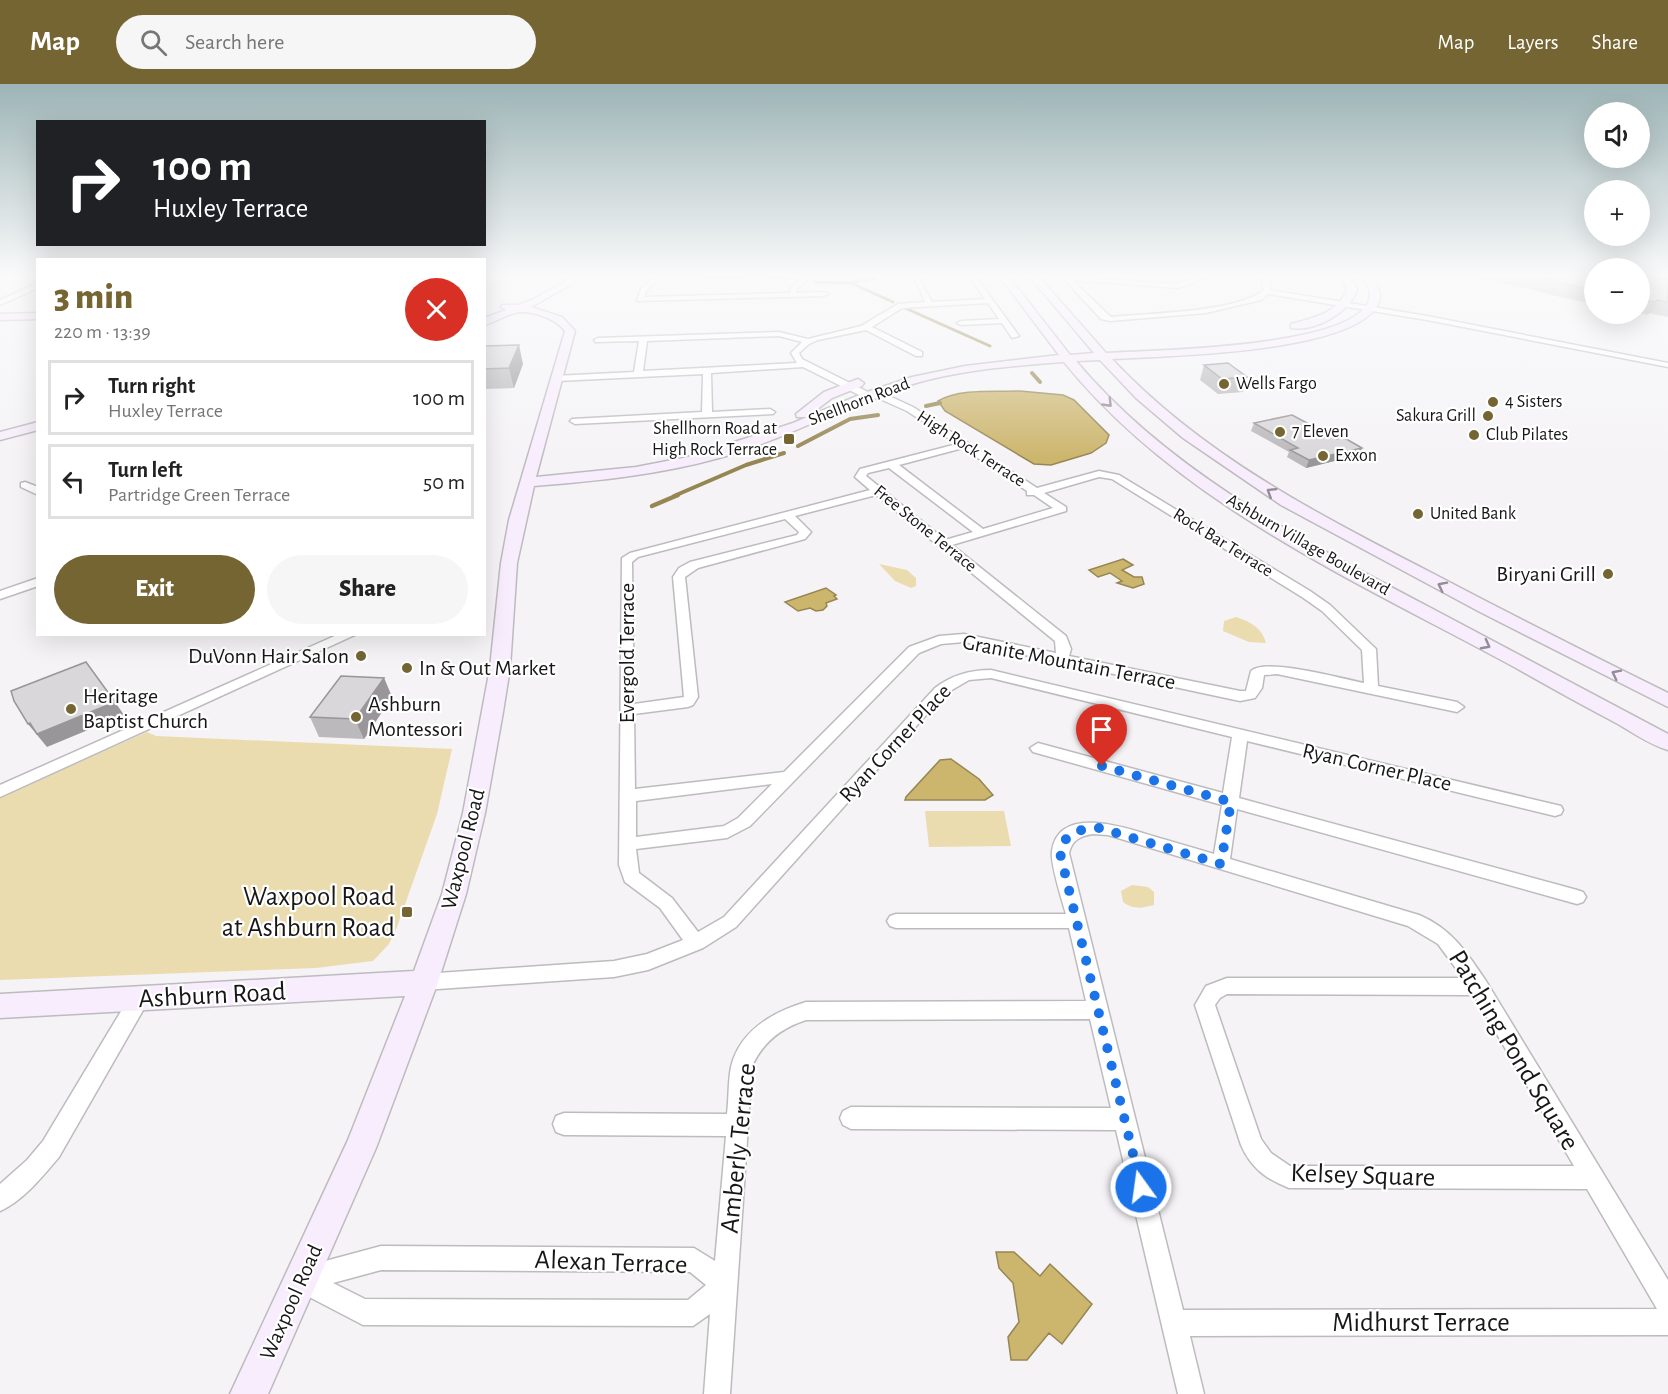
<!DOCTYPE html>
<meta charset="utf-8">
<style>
body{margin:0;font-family:"Alegreya Sans",sans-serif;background:#f6f6f6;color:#222;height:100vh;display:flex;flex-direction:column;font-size:22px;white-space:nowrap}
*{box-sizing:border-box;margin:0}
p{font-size:20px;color:#767676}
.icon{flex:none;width:33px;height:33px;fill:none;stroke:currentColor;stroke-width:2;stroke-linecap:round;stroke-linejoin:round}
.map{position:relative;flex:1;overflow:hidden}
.details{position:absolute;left:36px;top:174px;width:450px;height:378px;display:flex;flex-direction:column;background:#fff;border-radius:0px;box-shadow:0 6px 24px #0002}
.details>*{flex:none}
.top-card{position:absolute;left:36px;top:36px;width:450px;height:126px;border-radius:0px;box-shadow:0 6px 24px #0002;background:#202124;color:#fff;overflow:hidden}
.buttons{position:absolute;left:1584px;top:18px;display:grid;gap:12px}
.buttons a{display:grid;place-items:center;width:66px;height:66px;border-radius:50%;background:#fff;box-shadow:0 6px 24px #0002;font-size:30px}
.pin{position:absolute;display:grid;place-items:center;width:51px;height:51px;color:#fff;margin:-62px -26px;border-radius:50% 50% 50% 0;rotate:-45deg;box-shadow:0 0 6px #0007}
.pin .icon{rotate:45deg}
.me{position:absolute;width:66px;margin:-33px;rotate:346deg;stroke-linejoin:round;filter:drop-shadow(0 0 4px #0008)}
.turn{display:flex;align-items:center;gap:21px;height:126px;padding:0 18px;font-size:27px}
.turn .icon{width:78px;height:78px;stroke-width:2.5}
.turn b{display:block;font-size:42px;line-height:51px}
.round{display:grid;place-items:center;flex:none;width:63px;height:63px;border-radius:32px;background:#f6f6f6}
.overview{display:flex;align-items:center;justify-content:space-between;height:102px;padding:0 18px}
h1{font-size:36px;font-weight:800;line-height:45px;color:#756533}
.action{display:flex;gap:12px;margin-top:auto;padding:12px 18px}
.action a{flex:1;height:69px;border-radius:36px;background:#756533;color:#fff;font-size:24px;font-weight:800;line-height:69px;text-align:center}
.action a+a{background:#f6f6f6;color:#222}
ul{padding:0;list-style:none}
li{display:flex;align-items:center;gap:18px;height:75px;margin:0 12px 9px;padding:0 6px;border:3px solid #e0e0e0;border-radius:0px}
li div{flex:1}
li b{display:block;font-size:22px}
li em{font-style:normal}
header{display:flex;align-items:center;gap:36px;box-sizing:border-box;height:84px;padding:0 30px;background:#756533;color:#fff}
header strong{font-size:28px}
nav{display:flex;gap:33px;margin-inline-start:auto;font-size:21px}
.search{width:420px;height:54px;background:#f6f6f6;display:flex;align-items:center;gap:15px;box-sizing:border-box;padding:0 21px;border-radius:33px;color:#767676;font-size:22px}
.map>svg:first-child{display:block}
.green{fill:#ebdcaf}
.water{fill:#ccb56c;stroke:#968653;stroke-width:1.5}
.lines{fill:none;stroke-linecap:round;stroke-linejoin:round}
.stream-far2{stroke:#968653;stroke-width:3}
.stream-far1{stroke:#968653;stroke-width:4}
.stream{stroke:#968653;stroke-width:4.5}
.street-casing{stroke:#bdbbbe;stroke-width:3}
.secondary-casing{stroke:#bdbbbe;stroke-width:3}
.street{fill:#fff;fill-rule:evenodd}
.secondary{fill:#f8edfd;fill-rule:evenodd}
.wall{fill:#bbb9bb}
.shaded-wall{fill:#989699}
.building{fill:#d9d7da;stroke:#989699;stroke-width:1.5}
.oneway{stroke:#938d96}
.route{stroke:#1a73e8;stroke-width:10;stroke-dasharray:0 18}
.poi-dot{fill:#756533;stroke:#fff;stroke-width:2}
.labels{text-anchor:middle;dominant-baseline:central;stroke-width:4.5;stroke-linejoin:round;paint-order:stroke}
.far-poi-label{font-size:18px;fill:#181718;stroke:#fff;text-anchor:start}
.far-street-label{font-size:18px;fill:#181718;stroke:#fff}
.poi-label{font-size:22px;fill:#181718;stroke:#fff;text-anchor:start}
.street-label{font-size:22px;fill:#181718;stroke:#fff}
.near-poi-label{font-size:27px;fill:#181718;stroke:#fff;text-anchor:end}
.near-street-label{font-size:27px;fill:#181718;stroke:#fff}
</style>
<header>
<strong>Map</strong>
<div class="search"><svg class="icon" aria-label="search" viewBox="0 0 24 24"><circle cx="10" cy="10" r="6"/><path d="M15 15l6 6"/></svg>Search here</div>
<nav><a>Map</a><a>Layers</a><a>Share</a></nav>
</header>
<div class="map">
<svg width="1668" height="1310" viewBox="0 0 1668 1310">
<rect width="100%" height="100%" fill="#f5f3f6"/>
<path class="green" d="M 879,480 L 907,486 L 916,494 L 916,502 L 911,504 L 895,497 Z
M 1236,533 C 1251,538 1262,544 1266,559 L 1249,558 L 1223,547 L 1224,537 Z
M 147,648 L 156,652 L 452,665 L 437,730 L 397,843 L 389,860 L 373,877 L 316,884 L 0,896 L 0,713 Z
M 925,727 L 1004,727 L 1011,762 L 929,763 Z
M 1132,801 L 1148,803 L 1154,808 L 1154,821 C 1142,824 1134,826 1123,818 L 1121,807 Z"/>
<path class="water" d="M 1020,307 L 1063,311 L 1074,316 L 1109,351 L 1106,359 L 1091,369 L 1051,381 L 1034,380 L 945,327 L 938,317 C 960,304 995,308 1020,307 Z
M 1123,475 L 1133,481 L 1122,486 L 1134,493 L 1142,493 L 1144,500 L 1133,504 L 1117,499 L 1122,497 L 1110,489 L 1098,493 L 1089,486 Z
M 826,504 L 836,511 L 834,512 L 837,515 L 826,519 L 827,522 L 823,526 L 816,527 L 810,524 L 798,527 L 785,518 Z
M 951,675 L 979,695 L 993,711 L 985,716 L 905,716 L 906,713 L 940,676 Z
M 996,1168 L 1014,1168 L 1040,1192 L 1050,1180 L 1092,1220 L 1062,1260 L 1049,1249 L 1027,1276 L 1011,1276 L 1008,1253 L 1019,1238 L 1013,1199 L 999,1184 Z"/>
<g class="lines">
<path class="stream-far2" d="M 705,193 L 746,193
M 769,193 L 791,194
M 815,198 L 850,199 L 875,194
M 851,199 L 893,218
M 905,224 L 990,262"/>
<path class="stream-far1" d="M 1032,289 L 1040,298
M 926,322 L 940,319
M 798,362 L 850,335 L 878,331
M 674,412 L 746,381 L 784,369"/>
<path class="stream" d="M 652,422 L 678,411"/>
<defs>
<path id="street" d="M 654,193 L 660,193 L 647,206 L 644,213 L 790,209 L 791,204 L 803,193 L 810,193 L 796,206 L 796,209 L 824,208 L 828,210 L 824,212 L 637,217 L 641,205 Z
M 914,193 L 918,193 L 932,218 L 985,215 L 970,193 L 976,193 L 1019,252 L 1012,254 L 1002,239 L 961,241 L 957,239 L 961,237 L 999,235 L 988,219 L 902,224 L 872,243 L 922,268 L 922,272 L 916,272 L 866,246 L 818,256 L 809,260 L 799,269 L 802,275 L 868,308 L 885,310 L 913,323 L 1037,404 L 1099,387 L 1119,391 L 1310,507 L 1330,521 L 1376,565 L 1378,602 L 1457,618 L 1464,623 L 1457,628 L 1277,590 L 1264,591 L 1262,604 L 1255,614 L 1240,617 L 964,558 L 941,560 L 919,569 L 750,742 L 727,754 L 636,765 L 639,789 L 672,814 L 698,848 L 724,833 L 935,604 C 952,591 970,586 991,586 L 1561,722 L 1563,726 L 1561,730 L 1555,732 L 1247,657 L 1239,714 L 1577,806 L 1583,808 L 1586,813 L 1583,818 L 1577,820 L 1237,725 L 1230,775 L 1419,831 C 1452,845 1467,869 1486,897 L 1668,1196 L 1668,1251 L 1190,1252 L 1204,1310 L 1178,1310 L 1116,1046 L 851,1045 L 843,1041 L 840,1034 L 843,1027 L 851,1023 L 1111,1024 L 1090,935 L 806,936 C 781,944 763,958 752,982 L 730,1310 L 704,1310 L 710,1230 L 693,1242 L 363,1241 L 292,1204 L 289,1195 L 292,1186 L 381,1162 L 694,1164 L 715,1177 L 726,1052 L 564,1051 L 556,1048 L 553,1040 L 556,1032 L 564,1029 L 727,1030 C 729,1015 728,998 731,983 C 740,946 773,928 806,918 L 1086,917 L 1069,844 L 896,844 L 890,842 L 887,837 L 890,832 L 896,830 L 1066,830 C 1062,816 1050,779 1052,767 C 1059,719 1129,745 1156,753 C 1176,759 1195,764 1214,770 L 1222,721 L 1033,668 L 1030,664 L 1038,659 L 1223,709 L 1232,653 L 991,594 L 969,596 L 945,610 L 736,843 L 703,864 L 648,886 L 614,893 L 424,906 L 417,904 L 414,898 L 417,892 L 424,890 L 614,877 L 647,870 L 683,856 L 660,824 L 625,798 L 619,781 L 622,474 L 630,469 L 870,406 L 855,393 L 860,385 L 957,360 L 907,327 L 880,315 L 863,313 L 803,283 L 711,289 L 712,328 L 770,325 L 775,328 L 773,330 L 575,340 L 570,337 L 572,335 L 702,328 L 703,290 L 557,297 L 553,294 L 554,292 L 634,288 L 639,257 L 595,258 L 594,256 L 598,254 L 779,248 L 808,255 L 861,242 L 898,220 L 925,218 ZM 779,252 L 802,258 L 791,269 L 797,279 L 643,287 L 647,257 ZM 963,364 L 1027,407 L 1027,411 L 1034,411 L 1053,424 L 983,445 L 899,381 ZM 889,384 L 973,448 L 945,456 L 866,392 L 868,389 ZM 1099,393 L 1112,395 L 1302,513 L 1322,527 L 1362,566 L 1364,599 C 1343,595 1265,573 1251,587 L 1246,607 L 1240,607 L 1069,572 L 1071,565 L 1066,552 L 952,461 L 1066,427 L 1066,423 L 1044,409 ZM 876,411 L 1055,557 L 1056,569 L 964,550 L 939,552 L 909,563 L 784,688 L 635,705 L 634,630 L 688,623 L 693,621 L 698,613 L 685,493 L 698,484 L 805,455 L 811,448 L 795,432 ZM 785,435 L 799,448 L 797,451 L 690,478 L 679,484 L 673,493 L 684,613 L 634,620 L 632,478 L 638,473 ZM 772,700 L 738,734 L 724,742 L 636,753 L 636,717 ZM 1093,750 L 1108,751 L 1408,842 L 1438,860 L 1463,894 L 1227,894 L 1206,902 L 1195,921 L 1241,1061 C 1251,1084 1266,1095 1289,1104 L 1587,1105 L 1657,1225 L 1183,1226 L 1069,769 C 1072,756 1080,752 1093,750 ZM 1227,910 L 1474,911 L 1574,1082 L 1290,1082 L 1271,1069 L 1261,1055 L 1215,921 L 1220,914 ZM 381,1186 L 690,1188 L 706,1201 L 688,1216 L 365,1215 L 333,1199 Z
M 1064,193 L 1177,200 L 1199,193 L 1207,193 L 1178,204 L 1072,196 L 1111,233 C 1150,229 1231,229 1263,207 L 1263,193 L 1269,193 L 1270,206 L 1427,232 L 1668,279 L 1668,283 L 1427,236 L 1268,210 L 1261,216 L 1206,229 L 1110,237 L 1101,235 L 1064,195 Z
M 1662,193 L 1668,193 L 1668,195 L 1663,194 Z
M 38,199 L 38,204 L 0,221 L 0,216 Z
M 25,398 L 38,403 L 38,411 L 21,403 L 21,399 Z
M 38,494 L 38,502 L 0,515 L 0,507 Z
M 339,550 L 357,550 L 0,713 L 0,701 Z
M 139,906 L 146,909 L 149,915 L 146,921 L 59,1073 C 43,1092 23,1117 0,1127 L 0,1100 L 27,1076 L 43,1057 L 132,909 Z"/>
<path id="secondary" d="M 573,193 L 584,193 L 531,223 L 562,233 L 575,247 L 536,393 L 636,383 L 688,373 L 793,339 L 864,309 L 912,293 L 965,282 L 1059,271 L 1000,193 L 1009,193 L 1070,271 L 1094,269 L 1030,193 L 1039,193 L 1106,269 C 1155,266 1345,264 1368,219 C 1373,209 1368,201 1363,193 L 1372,193 C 1377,201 1382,209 1379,218 C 1359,270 1161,272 1112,275 C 1202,371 1317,430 1432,489 C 1510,530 1589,570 1668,609 L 1668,623 L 1480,528 L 1281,421 L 1183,354 L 1136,314 L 1100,276 L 1076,277 C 1170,389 1304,457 1431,524 C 1510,566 1589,608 1668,650 L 1668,666 C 1650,661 1632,648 1616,639 C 1582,621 1549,603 1516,584 C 1358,498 1180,421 1064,278 C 1011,282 957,286 906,302 C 843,322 784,356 719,374 C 658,391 596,397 534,402 L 517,479 L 510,584 L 503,628 L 485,729 L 466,810 L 438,898 L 376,1064 L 268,1310 L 230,1310 L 348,1056 L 405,912 L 0,934 L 0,910 L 414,887 L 442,810 L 463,729 L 490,584 L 501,479 L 509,436 L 565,247 C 556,235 536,228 521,228 C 510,228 496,238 484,241 L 484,234 L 506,226 L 501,223 L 502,221 L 518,221 L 532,216 Z
M 1341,193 L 1350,193 L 1357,206 C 1349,229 1315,248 1291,244 L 1291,240 C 1313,234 1338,229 1347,206 Z
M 38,229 L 38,235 L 0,236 L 0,230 Z
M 858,295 L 864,299 L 862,302 L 832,314 L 807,333 L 797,333 L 796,330 L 824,308 Z
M 38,338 L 38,346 L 0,356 L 0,348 Z"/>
</defs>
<use href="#street" class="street-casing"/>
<use href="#secondary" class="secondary-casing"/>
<use href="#street" class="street"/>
<use href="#secondary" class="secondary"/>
</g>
<path class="wall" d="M 1484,193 L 1594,193 L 1594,220 L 1546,210 L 1547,209 L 1482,195 Z
M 1640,193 L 1668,194 L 1668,233 L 1649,229 L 1647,231 L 1640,229 Z
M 484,262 L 523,280 L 514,304 L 484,305 Z
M 1204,281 L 1247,293 L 1243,308 L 1218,310 L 1200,296 Z
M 1254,339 L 1337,355 L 1362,364 L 1359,371 L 1306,384 L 1287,373 L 1289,368 L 1251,347 Z
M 384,594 L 392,613 L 364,655 L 319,653 L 310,633 Z"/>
<path class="shaded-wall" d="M 1657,216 L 1649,229 L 1647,231 L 1655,218 Z
M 519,261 L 523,280 L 514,304 L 509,284 Z
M 1362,364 L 1359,371 L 1306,384 L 1309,376 Z
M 384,594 L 392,613 L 364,655 L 355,635 Z
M 115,618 L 124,631 L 47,663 L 28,640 Z"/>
<path class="building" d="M 1537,193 L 1594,193 L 1594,206 L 1552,197 L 1554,196 Z
M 1640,193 L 1661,193 L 1668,194 L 1668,218 L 1657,216 L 1655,218 L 1640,215 Z
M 519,261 L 509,284 L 484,285 L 484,262 Z
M 1228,279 L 1247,293 L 1222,295 L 1204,281 Z
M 1292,331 L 1337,355 L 1343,353 L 1362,364 L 1309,376 L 1290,366 L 1298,364 L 1254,339 Z
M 86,578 L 115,618 L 37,650 L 30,639 L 28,640 L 14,617 L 11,607 Z
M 341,592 L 384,594 L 355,635 L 310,633 Z"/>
<defs><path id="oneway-chevron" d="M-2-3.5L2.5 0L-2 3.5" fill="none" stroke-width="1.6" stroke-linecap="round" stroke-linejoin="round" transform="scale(1.5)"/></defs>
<g class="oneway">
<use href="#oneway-chevron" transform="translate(1108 319) rotate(46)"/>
<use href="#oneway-chevron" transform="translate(1271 408) rotate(-148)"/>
<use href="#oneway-chevron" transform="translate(1442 502) rotate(-153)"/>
<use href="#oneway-chevron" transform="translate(1486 561) rotate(28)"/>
<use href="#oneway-chevron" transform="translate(1616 590) rotate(-153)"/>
</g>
<linearGradient id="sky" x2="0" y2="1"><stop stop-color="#9db4b6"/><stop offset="0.51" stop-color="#fafafb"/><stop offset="1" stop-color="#fafafb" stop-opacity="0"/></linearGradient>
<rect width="1668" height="376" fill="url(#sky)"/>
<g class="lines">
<path class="route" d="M 1102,682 L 1231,718 L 1221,780 L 1099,744 C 1081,744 1063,749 1060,769 L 1141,1103"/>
</g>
<g class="poi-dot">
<circle cx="1224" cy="300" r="6"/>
<circle cx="1493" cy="318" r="6"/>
<circle cx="1488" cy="332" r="6"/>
<circle cx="1280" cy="348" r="6"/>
<circle cx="1474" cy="351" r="6"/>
<rect x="783" y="349" width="12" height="12" rx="3"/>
<circle cx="1323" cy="372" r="6"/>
<circle cx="1418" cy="430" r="6"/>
<circle cx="1608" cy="490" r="6"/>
<circle cx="361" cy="572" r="6"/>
<circle cx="407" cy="584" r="6"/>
<circle cx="71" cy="625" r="6"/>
<circle cx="356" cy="633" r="6"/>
<rect x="401" y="822" width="12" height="12" rx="3"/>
</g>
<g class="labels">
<g class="far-poi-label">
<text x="1236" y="300">Wells Fargo</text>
<text x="1505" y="318">4 Sisters</text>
<text x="1476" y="332" text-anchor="end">Sakura Grill</text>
<text x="777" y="345" text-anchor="end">Shellhorn Road at<tspan x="777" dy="21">High Rock Terrace</tspan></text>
<text x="1292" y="348">7 Eleven</text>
<text x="1486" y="351">Club Pilates</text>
<text x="1335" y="372">Exxon</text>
<text x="1430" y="430">United Bank</text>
</g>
<g class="far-street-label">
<text transform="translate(859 318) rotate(-21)">Shellhorn Road</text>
<text transform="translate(971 365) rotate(33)">High Rock Terrace</text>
<text transform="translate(925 445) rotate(39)">Free Stone Terrace</text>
<text transform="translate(1223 459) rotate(32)">Rock Bar Terrace</text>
<text transform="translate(1308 461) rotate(30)">Ashburn Village Boulevard</text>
</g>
<g class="poi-label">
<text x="1596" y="490" text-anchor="end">Biryani Grill</text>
<text x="349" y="572" text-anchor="end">DuVonn Hair Salon</text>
<text x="419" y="584">In &amp; Out Market</text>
<text x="83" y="612">Heritage<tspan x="83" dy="25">Baptist Church</tspan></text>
<text x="368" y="620">Ashburn<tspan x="368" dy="25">Montessori</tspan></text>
</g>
<g class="street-label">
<text transform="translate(627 569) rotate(-90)">Evergold Terrace</text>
<text transform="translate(1069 578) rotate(11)">Granite Mountain Terrace</text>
<text transform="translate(895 659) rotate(-47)">Ryan Corner Place</text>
<text transform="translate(1377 683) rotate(13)">Ryan Corner Place</text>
<text transform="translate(463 765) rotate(-76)">Waxpool Road</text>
<text transform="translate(291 1218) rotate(-66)">Waxpool Road</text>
</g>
<g class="near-poi-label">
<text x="395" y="812">Waxpool Road<tspan x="395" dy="31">at Ashburn Road</tspan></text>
</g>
<g class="near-street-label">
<text transform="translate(212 911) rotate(-3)">Ashburn Road</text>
<text transform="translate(1514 966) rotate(59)">Patching Pond Square</text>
<text transform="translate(738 1064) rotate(-84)">Amberly Terrace</text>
<text transform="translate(1363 1091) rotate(2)">Kelsey Square</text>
<text transform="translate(611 1178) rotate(2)">Alexan Terrace</text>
<text x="1421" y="1238">Midhurst Terrace</text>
</g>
</g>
</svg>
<div class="buttons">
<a><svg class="icon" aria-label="sound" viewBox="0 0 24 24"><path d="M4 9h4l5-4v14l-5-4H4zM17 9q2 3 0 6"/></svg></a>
<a>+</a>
<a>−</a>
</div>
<div class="pin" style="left:1102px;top:682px;background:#d93025"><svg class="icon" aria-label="arrive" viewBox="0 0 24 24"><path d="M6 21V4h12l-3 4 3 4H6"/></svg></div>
<svg class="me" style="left:1141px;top:1103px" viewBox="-20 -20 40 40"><circle r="17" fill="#1a73e8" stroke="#fff" stroke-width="3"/><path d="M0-11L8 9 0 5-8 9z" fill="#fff"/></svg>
<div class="top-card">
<div class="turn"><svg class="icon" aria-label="right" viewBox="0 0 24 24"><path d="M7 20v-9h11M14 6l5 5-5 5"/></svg><div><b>100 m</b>Huxley Terrace</div></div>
</div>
<section class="details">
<div class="overview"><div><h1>3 min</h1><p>220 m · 13:39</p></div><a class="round" style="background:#d93025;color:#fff"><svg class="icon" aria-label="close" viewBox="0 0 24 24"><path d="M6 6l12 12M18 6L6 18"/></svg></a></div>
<ul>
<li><svg class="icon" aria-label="right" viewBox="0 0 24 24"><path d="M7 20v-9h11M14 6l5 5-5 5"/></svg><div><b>Turn right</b><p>Huxley Terrace</p></div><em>100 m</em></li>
<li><svg class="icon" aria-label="left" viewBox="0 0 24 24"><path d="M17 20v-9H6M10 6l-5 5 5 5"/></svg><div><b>Turn left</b><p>Partridge Green Terrace</p></div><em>50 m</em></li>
</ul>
<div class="action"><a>Exit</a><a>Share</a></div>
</section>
</div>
